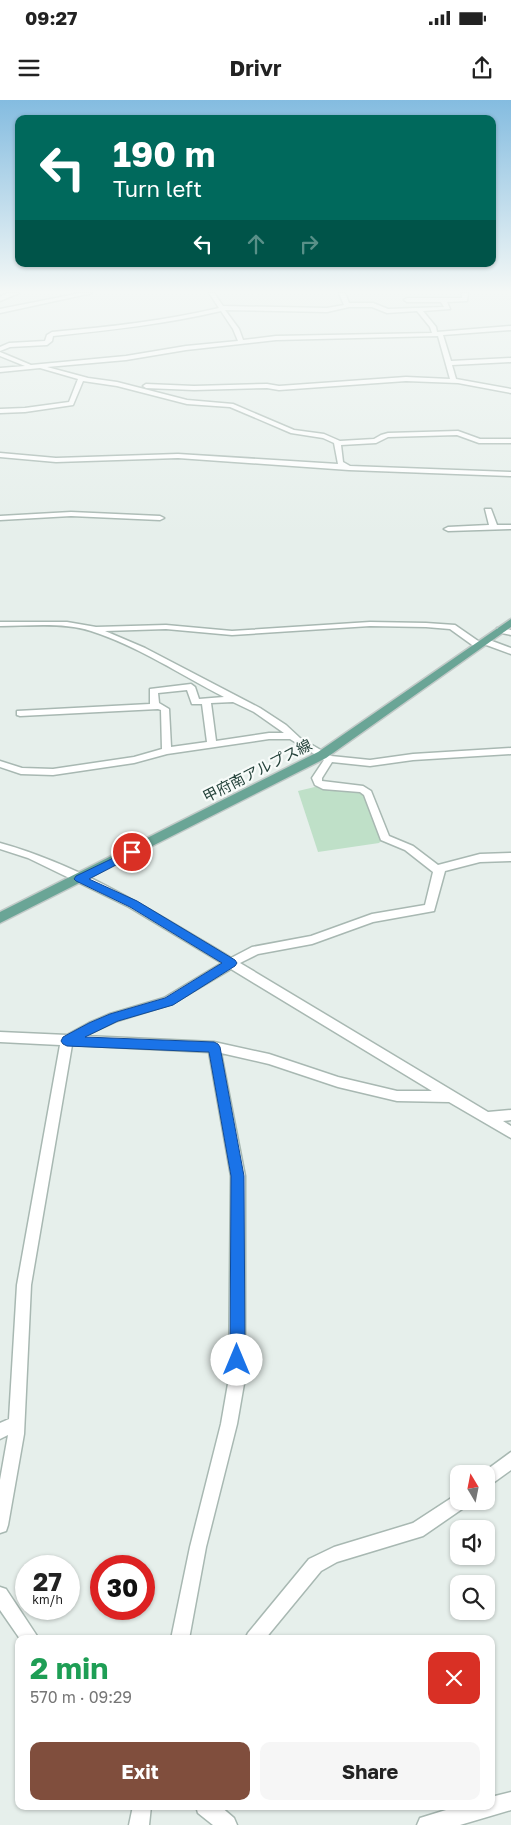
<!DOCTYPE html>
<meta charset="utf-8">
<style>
body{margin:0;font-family:"Golos Text","Noto Sans JP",sans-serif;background:#f6f6f6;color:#222;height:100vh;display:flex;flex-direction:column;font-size:19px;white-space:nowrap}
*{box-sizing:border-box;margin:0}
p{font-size:16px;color:#767676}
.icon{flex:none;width:28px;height:28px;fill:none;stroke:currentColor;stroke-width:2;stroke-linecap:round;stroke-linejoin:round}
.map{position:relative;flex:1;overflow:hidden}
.sheet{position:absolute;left:15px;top:1535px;width:480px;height:175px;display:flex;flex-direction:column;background:#fff;border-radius:10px;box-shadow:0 1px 4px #0004}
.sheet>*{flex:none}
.hud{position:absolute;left:15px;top:15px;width:481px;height:152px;border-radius:10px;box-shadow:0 1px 4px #0004;background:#00695c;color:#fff;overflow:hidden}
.needle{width:32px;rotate:350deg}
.tools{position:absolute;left:450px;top:1365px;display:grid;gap:10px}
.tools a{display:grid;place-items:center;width:45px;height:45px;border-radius:10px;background:#fff;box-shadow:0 1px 4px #0004;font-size:25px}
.speed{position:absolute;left:15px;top:1455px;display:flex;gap:10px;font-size:25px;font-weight:700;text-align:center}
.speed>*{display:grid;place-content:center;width:65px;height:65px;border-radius:50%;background:#fff;box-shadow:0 1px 4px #0004;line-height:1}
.speed small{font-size:12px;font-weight:400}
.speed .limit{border:8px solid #d22;background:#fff;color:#111}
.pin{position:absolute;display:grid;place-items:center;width:42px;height:42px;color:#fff;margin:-21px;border:2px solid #fff;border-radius:50%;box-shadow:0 1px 5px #0007}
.me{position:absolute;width:55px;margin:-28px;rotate:0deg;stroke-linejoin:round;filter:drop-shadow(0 0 4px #0008)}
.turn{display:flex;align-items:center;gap:18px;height:105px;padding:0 15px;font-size:22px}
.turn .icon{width:65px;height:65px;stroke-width:2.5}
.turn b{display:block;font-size:35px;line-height:42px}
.lanes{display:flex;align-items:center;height:48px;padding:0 15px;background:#0003;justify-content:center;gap:25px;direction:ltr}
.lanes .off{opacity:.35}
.round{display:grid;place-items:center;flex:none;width:52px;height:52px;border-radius:10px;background:#f6f6f6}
.head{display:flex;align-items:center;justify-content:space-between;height:85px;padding:0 15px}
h1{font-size:30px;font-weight:700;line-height:38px;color:#1e9e55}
.cta{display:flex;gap:10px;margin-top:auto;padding:10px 15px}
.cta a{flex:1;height:58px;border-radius:10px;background:#804e3d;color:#fff;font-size:20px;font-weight:700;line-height:58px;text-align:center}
.cta a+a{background:#f6f6f6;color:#222}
.status{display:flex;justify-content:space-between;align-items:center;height:35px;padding:0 25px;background:#fff;direction:ltr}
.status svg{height:14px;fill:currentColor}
header{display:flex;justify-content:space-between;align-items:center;height:65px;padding:0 15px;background:#fff;font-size:22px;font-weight:700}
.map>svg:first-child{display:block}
.green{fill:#bfe0c8}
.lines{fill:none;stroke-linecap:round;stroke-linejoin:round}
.minor-casing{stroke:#a8b8b2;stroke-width:3}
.major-casing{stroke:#c2cac8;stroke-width:3}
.minor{fill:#fff;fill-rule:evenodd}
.major{fill:#6aa596;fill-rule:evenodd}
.route{fill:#1a73e8;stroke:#114b97}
.labels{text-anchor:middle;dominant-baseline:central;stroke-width:4.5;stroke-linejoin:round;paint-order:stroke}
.street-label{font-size:15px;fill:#24423a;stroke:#f7fbf9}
</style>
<div class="status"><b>09:27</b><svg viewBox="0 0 49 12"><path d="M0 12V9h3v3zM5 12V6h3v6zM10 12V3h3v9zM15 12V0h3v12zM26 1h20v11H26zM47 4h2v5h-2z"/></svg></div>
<header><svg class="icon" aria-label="menu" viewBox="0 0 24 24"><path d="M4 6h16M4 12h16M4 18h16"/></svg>Drivr<svg class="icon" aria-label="share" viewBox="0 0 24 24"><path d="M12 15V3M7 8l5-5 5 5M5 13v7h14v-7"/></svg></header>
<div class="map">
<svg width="511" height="1725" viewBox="0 0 511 1725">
<rect width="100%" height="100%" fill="#e6efeb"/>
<path class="green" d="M 319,686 L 359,690 L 366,696 L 382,740 L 379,743 L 318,752 L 298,691 Z"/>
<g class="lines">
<defs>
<path id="minor" d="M 19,193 L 0,201 L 0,197 L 7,193 Z
M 81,193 L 92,193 L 0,213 L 0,209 Z
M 209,193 L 214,193 L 223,206 L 327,208 L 344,205 L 339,193 L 345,193 L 349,203 L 373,203 L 388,209 L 444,207 L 441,202 L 407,202 L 404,200 L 407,198 L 462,198 L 462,193 L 468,193 L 467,201 L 447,202 L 450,209 L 423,211 L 436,227 L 437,232 L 511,226 L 511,230 L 443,235 L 451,261 L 511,258 L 511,262 L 452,265 L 456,279 L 511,289 L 511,293 L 458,283 L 406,281 L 279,290 L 267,288 L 194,290 L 146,288 L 143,286 L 146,284 L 194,286 L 267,284 L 279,286 L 406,277 L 450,279 L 438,236 L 276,240 L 186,250 L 126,260 L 47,267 L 88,278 L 117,282 L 187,300 L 233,304 L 294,330 L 324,334 L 340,341 L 374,339 L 381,335 L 388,333 L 458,331 L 480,339 L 511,339 L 511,343 L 479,343 L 457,335 L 388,337 L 376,343 L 341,345 L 343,362 L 350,366 L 511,372 L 511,376 L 349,370 L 178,358 L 56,362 L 0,357 L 0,353 L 56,358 L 178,354 L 338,364 L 334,343 L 323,338 L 291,333 L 230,307 L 187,304 L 117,286 L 83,281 L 73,305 L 25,312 L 0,313 L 0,309 L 25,308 L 69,302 L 78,279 L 40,268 L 0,272 L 0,268 L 25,266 L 0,256 L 0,252 L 31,265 L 126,256 L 186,246 L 238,241 L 233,229 L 221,211 C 166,224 110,230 53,236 L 52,241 L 47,245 L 10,247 L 0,251 L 0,247 L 9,243 L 45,241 L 47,235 L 52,232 C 108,227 164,221 219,208 ZM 349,207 L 372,207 L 387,213 L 417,211 L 430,227 L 432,233 L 276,236 L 243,240 L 239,229 L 225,210 L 327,212 Z
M 485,409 L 491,409 L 497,425 L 511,425 L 511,429 L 448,431 L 444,429 L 448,427 L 489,425 Z
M 71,412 L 160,416 L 164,418 L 160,420 L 71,416 L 0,420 L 0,416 Z
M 0,522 L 67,522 L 96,527 L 166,525 L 232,531 L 370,522 L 426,523 L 455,525 L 481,543 L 481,547 L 475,547 L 450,529 L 426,527 L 370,526 L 232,535 L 166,529 L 105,531 L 145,548 L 260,608 L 286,625 L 300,638 L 331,656 L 370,660 L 413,654 L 511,648 L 511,654 L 413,660 L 370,666 L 332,662 L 322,678 L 322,681 L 363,686 L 371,691 L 389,736 L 413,746 L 438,765 L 480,754 L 511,753 L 511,761 L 480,762 L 445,771 L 434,811 L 373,822 L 312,844 L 258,854 L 240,863 L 488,1012 L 511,1010 L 511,1020 L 503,1021 L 511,1026 L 511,1038 L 449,1002 L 397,1001 L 338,987 L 269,964 L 221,953 L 245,1076 L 245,1278 L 237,1324 L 206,1447 L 189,1539 L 171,1539 L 190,1447 L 221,1324 L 229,1278 L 231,1076 L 209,952 L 72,945 L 31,1185 L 24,1334 L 8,1425 L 6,1431 L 0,1433 L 0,1380 L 8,1335 L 0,1339 L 0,1323 L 9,1319 L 17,1185 L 60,945 L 0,942 L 0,932 L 67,935 L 89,923 L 110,914 L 164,898 L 222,863 L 129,807 L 28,758 L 0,749 L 0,743 C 83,766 158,814 231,858 L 252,847 L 311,836 L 372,814 L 425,805 L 433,772 L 405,750 L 381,740 L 364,695 L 360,692 L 323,689 L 315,685 L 312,678 L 324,660 L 290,639 L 269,639 L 167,654 L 134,663 L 53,675 L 21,674 L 0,667 L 0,661 L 22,668 L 53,669 L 134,657 L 162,649 L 161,610 L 158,609 L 20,616 L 17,615 L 17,611 L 150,604 L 150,589 L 191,584 L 195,587 L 199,599 L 224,597 C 181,575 138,546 91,531 C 63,522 29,526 0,526 ZM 187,590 L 192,604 L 202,604 L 207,642 L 171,647 L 169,609 L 159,603 L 158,593 ZM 233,602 L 254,612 L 284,633 L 269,633 L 216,641 L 211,603 ZM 231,869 L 432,991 L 397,991 L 338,977 L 269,954 L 214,942 L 85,936 L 117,921 L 172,904 Z
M 497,528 L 511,530 L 511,535 L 497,532 Z
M 484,538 L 511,548 L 511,554 L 481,543 L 480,541 Z
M 511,1352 L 511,1370 L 486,1388 L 486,1374 L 481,1374 Z
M 459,1393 L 459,1401 L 467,1401 L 465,1407 L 423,1436 L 337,1462 L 321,1471 L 265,1539 L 245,1539 L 248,1533 L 309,1459 L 334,1447 L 413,1423 Z
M 0,1487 L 6,1489 L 39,1539 L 20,1539 L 0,1510 Z
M 511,1692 L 511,1710 L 460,1725 L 417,1725 L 420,1718 L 459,1706 L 491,1706 L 491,1697 Z
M 133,1706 L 151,1706 L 149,1725 L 129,1725 Z
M 196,1706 L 220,1706 L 234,1718 L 237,1725 L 213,1725 L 198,1713 Z"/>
<path id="major" d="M 511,519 L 511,527 L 326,658 L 0,823 L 0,812 L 318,652 Z"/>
</defs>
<use href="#minor" class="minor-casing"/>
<use href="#major" class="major-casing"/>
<use href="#minor" class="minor"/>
<use href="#major" class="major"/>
</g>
<linearGradient id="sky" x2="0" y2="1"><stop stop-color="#84bce0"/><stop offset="0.44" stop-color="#f4f8f6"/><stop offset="1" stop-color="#f4f8f6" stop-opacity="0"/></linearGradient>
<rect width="511" height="435" fill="url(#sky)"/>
<path class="route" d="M 132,749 L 137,752 L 135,755 L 89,779 L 137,801 L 235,860 L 237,863 L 235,866 L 173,905 L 118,921 L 85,937 L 214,942 L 218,944 L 220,947 L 244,1076 L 245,1260 L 243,1265 L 237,1267 L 232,1265 L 230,1260 L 231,1076 L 209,952 L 67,946 L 63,944 L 61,941 L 63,937 L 89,923 L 110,914 L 165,898 L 222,863 L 130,807 L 76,781 L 74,779 L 76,776 Z"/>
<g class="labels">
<g class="street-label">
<text transform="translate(257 670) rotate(-27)">甲府南アルプス線</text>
</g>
</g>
</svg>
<div class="tools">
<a><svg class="needle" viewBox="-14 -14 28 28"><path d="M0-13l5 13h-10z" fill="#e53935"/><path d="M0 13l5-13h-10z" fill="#767676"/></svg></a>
<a><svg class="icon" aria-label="sound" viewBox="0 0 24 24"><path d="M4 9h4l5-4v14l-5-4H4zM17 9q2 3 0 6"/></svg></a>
<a><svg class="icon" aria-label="search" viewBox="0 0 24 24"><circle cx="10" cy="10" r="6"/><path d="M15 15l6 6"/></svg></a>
</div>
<div class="speed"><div>27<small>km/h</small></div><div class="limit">30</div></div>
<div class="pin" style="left:132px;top:752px;background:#d93025"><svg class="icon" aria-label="arrive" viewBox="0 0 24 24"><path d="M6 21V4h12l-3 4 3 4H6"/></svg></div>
<svg class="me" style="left:237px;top:1260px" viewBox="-20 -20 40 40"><circle r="19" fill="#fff"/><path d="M0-13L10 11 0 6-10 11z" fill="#1a73e8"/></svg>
<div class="hud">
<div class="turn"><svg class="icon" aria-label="left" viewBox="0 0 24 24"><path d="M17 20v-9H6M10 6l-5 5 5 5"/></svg><div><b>190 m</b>Turn left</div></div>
<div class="lanes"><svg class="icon" aria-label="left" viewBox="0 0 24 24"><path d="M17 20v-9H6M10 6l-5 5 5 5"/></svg><svg class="icon off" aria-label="ahead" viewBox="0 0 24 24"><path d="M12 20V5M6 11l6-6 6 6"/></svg><svg class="icon off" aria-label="right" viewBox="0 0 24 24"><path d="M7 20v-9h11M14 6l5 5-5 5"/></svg></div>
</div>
<section class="sheet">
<div class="head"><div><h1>2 min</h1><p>570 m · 09:29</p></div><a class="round" style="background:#d93025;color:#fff"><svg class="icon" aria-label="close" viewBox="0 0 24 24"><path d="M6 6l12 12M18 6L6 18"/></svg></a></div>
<div class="cta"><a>Exit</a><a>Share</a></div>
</section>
</div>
